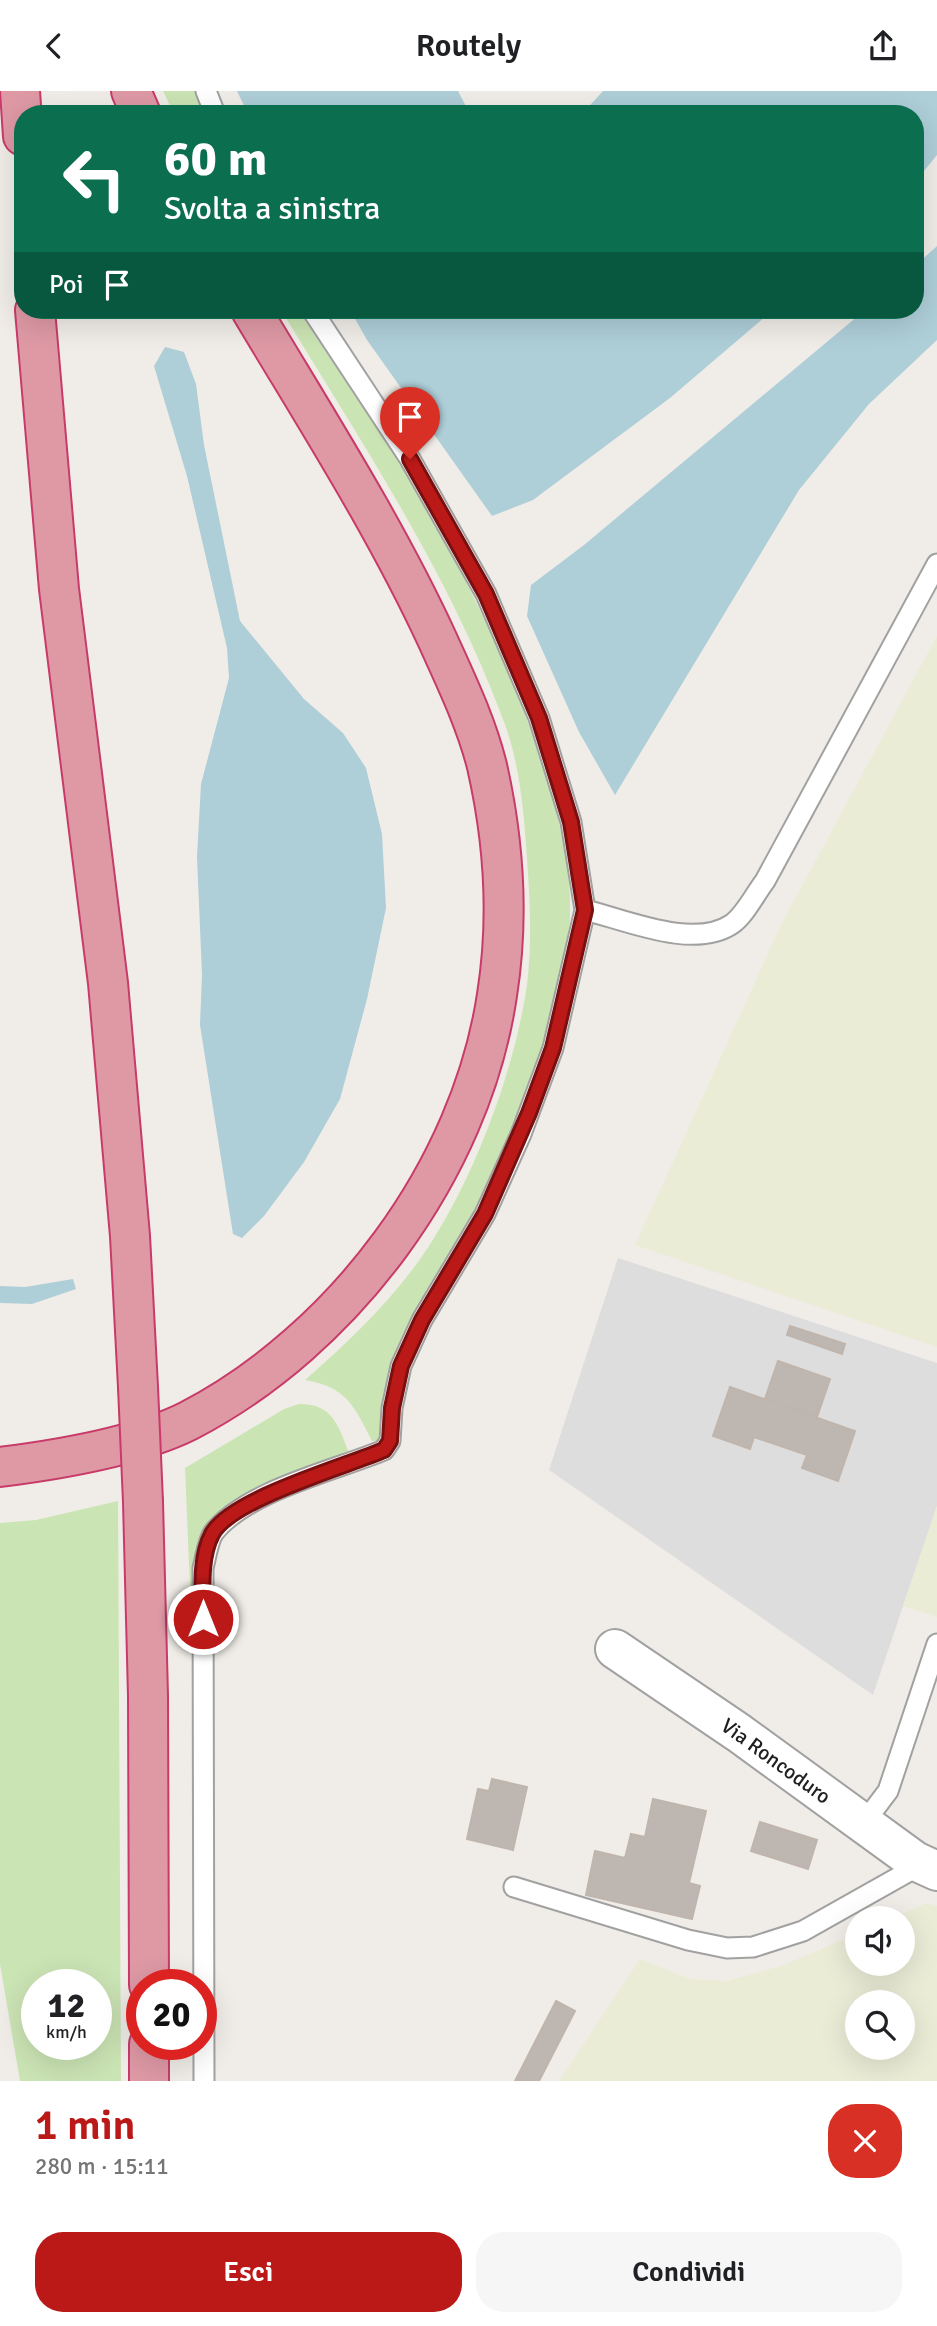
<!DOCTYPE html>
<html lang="it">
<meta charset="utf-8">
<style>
body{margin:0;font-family:Signika,sans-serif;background:#f6f6f6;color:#202124;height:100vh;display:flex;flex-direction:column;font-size:26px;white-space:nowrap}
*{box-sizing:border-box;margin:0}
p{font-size:23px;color:#757577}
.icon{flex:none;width:38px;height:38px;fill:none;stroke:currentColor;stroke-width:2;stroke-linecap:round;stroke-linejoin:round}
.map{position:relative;height:1990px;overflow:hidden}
.side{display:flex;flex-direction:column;background:#fff;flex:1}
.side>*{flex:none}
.hud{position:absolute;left:14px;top:14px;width:910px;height:214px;border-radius:28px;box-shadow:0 7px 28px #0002;background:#0b6e4f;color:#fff;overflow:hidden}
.tools{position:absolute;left:845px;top:1815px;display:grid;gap:14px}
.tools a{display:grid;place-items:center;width:70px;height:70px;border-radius:50%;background:#fff;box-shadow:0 7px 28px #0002;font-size:35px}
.speed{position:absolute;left:21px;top:1878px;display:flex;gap:14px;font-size:35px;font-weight:700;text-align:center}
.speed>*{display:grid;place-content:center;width:91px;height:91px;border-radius:50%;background:#fff;box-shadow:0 7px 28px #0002;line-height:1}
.speed small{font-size:18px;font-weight:400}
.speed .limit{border:10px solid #d22;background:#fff;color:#111}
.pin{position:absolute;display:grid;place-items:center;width:60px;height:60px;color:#fff;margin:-72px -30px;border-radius:50% 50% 50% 0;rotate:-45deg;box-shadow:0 0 7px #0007}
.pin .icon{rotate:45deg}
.me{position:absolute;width:77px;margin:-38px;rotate:0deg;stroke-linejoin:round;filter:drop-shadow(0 0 5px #0008)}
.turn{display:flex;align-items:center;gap:24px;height:147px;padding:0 35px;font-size:32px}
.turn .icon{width:91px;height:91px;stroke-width:2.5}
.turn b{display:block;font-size:49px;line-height:60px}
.then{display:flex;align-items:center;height:66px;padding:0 35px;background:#0003;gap:14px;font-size:26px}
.round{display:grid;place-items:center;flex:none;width:74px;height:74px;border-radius:28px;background:#f6f6f6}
.overview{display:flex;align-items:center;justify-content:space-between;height:119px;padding:0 35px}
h1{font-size:42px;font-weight:600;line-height:52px;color:#ba1917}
.cta{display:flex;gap:14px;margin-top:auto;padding:14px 35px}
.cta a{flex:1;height:80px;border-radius:28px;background:#ba1917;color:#fff;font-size:28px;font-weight:600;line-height:80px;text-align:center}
.cta a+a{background:#f6f6f6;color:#202124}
header{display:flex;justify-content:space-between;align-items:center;height:91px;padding:0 35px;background:#fff;font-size:32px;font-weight:600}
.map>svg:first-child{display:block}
.residential{fill:#dedddd}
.farmland{fill:#eaecd6;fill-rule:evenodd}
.grass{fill:#cbe4b4;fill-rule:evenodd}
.water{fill:#aeced8}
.building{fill:#bdb6b1;stroke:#c0b5ac;stroke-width:2}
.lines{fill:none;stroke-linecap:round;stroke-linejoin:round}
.service-casing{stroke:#a1a1a1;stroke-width:23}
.minor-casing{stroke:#a1a1a1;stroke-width:42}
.motorway-casing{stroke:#c83b69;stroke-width:42}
.service{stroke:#fff;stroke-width:19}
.minor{stroke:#fff;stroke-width:38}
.motorway{stroke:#de99a5;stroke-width:38}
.motorway-bridge-casing{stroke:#c83b69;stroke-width:42;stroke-linecap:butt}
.motorway-bridge{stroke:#de99a5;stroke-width:38}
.route-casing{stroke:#79100f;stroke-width:18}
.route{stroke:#ba1917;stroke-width:12}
.labels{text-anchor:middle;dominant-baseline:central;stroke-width:5;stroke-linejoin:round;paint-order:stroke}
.street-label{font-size:21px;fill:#202020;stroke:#fff}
</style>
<header><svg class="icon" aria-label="back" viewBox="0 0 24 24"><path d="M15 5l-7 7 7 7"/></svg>Routely<svg class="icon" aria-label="share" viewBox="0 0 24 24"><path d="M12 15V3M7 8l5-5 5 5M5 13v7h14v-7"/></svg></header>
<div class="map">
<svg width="937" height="1990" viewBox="0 0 937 1990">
<rect width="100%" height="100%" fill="#f0ede8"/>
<path class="residential" d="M 618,1167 L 937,1272 L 937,1415 L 873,1604 L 549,1379 Z"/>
<path class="farmland" d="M 937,545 L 937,1256 L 635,1154 L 782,832 Z
M 937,1415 L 937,1526 L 903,1515 Z
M 926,1812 L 937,1815 L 937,1990 L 559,1990 L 640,1868 L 690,1888 L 727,1890 L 781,1875 L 857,1843 L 858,1872 L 903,1872 L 903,1827 L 893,1827 ZM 903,1911 L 903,1956 L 858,1956 L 858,1911 Z"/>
<path class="grass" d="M 163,0 L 198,0 L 207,23 L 174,23 Z
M 281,219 L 303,219 C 395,361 487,504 540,666 C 554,712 570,762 570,811 C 572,890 542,971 512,1043 C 500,1071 487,1101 472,1127 C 444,1178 402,1228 388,1285 C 383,1306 382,1326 380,1347 L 377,1350 L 372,1350 C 354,1315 347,1296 305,1289 C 352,1248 401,1201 434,1147 C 478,1077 515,976 527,894 C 532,852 530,809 527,767 C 524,723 520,673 504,631 C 450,484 362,352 281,219 Z
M 299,1313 C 333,1313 338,1334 349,1362 C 308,1378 226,1399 204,1438 C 187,1468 194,1556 194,1593 L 185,1377 L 284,1318 Z
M 118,1410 L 121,1990 L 20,1990 L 0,1873 L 0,1432 L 36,1429 ZM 37,1894 L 96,1894 L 96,1953 L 37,1953 Z"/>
<path class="water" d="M 237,0 L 458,0 L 470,23 L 248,23 Z
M 603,0 L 937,0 L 937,64 L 915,91 L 915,23 L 582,23 Z
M 937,155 L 937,249 L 869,313 L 799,399 L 615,704 L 579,641 L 527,525 L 531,494 L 584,454 L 865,219 L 915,219 L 915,175 Z
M 350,219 L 773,219 L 670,307 L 533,409 L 492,425 L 367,249 Z
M 165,256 L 184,261 L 196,293 L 204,354 L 240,530 L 304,608 L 343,642 L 366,677 L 382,743 L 386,817 L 367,908 L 340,1008 L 304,1071 L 264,1125 L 242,1147 L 233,1143 L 200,934 L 202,884 L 197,766 L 201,693 L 229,587 L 227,557 L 187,385 L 154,275 Z
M 73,1188 L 76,1198 L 32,1213 L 0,1212 L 0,1195 L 25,1196 Z"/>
<path class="building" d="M 790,1235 L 845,1253 L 842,1263 L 787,1244 Z
M 778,1270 L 830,1288 L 817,1326 L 765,1308 Z
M 730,1296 L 855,1340 L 838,1390 L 802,1377 L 807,1364 L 754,1346 L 750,1358 L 713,1345 Z
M 492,1688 L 527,1696 L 513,1759 L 467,1748 L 478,1698 L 489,1700 Z
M 653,1708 L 706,1720 L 689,1792 L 700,1795 L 692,1828 L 586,1804 L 595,1760 L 625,1767 L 631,1743 L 645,1746 Z
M 760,1731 L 817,1749 L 808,1778 L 751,1760 Z
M 556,1910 L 575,1920 L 539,1990 L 515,1990 Z"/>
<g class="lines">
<defs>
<path id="service" d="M 206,0 L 215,23
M 585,819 C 626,829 694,859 732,833 C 745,824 755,803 765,790 L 937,473
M 863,1733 L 888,1700 L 937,1553
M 514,1796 L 688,1849 L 727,1857 L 753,1856 L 803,1840 L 906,1782 L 915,1770
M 204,1990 L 203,1477 C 206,1466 208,1449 214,1441 C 248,1399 334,1380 384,1359 L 390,1350 L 392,1317 L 401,1275 L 422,1229 L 485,1123 L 521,1043 L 553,957 L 585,819 L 571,731 L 539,627 L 486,503 L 410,368 L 312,219"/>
<path id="minor" d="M 615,1558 L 739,1642 L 915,1770 L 937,1780"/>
<path id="motorway" d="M 20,0 L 23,45
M 131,0 L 141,23
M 35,219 L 59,498 L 108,892 L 130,1145 L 138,1296
M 0,1376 C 56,1369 138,1355 188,1330 C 344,1249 471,1079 497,904 C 509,828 504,750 487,675 C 476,631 456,590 438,550 C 385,435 316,328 251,219
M 143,1411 L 148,1605 L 149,1894
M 149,1953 L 149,1990"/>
</defs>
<use href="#service" class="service-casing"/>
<use href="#minor" class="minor-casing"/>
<use href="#motorway" class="motorway-casing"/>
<use href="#service" class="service"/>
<use href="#minor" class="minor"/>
<use href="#motorway" class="motorway"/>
<defs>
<path id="motorway-bridge" d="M 138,1296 L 143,1411"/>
</defs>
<use href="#motorway-bridge" class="motorway-bridge-casing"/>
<use href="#motorway-bridge" class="motorway-bridge"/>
</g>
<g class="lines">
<defs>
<path id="route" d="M 203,1528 C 203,1502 199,1468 212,1443 C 231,1408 344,1376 384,1359 L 390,1350 L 392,1317 L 401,1275 L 422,1229 L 485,1123 L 529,1022 L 553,957 L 585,819 L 571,731 L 539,627 L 486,503 L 410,368"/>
</defs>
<use href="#route" class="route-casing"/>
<use href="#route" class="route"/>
</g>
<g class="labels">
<g class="street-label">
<text transform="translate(776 1670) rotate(36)">Via Roncoduro</text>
</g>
</g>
</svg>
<div class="tools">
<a><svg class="icon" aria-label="sound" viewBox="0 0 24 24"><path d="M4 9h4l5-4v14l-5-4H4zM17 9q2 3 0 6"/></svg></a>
<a><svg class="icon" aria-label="search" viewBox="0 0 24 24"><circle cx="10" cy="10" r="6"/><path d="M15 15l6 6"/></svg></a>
</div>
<div class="speed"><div>12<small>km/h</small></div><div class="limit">20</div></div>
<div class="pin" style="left:410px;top:368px;background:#d93025"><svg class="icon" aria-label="arrive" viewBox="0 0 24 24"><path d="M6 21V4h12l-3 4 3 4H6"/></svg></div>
<svg class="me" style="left:203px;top:1528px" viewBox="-20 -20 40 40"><circle r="17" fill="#ba1917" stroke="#fff" stroke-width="3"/><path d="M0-11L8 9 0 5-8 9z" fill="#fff"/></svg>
<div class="hud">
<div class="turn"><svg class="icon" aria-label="left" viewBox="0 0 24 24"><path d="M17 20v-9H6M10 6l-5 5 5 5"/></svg><div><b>60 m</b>Svolta a sinistra</div></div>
<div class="then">Poi<svg class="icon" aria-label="arrive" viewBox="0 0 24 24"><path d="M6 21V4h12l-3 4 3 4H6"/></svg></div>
</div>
</div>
<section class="side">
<div class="overview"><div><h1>1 min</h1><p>280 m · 15:11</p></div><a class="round" style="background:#d93025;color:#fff"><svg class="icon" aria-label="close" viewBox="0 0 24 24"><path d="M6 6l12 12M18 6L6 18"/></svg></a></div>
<div class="cta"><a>Esci</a><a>Condividi</a></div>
</section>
